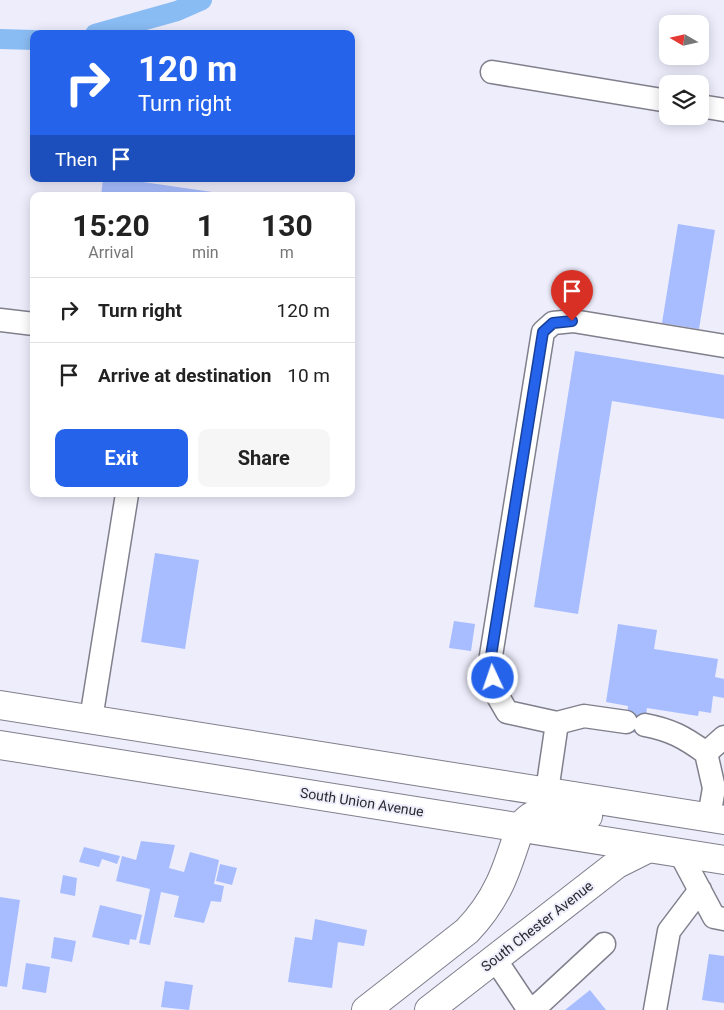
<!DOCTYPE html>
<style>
body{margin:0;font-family:Roboto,sans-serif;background:#f6f6f6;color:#222;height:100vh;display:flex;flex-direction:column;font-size:19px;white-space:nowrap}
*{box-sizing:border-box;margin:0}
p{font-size:16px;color:#767676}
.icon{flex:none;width:28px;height:28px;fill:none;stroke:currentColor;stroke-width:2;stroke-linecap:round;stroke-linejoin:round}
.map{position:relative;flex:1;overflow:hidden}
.drawer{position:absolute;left:30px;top:192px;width:325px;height:305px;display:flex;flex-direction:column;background:#fff;border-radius:10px;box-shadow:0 2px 12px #0003}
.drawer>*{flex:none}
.hud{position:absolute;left:30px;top:30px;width:325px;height:152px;border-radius:10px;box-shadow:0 2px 12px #0003;background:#2563eb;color:#fff;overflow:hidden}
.needle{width:32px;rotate:279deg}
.tools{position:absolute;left:659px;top:15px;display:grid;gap:10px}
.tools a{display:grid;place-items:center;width:50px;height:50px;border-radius:10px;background:#fff;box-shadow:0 2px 12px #0003;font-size:25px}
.pin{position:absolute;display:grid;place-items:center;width:42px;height:42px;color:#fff;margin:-51px -21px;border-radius:50% 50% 50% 0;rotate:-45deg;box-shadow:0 0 5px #0007}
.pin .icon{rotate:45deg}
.me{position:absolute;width:55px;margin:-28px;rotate:357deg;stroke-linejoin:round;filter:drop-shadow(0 0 4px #0008)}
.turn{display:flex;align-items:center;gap:18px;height:105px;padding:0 25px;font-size:22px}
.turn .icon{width:65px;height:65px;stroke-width:2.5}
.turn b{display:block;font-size:35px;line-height:42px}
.then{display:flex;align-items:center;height:48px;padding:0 25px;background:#0003;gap:10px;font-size:19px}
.eta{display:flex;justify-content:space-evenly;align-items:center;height:85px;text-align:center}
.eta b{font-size:30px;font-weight:700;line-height:35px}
.button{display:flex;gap:10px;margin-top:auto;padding:10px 25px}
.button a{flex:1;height:58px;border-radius:10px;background:#2563eb;color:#fff;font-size:20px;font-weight:700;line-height:58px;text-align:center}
.button a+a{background:#f6f6f6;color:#222}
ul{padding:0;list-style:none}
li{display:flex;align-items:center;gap:15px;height:65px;padding:0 25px;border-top:1px solid #e0e0e0}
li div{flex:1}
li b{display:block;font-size:19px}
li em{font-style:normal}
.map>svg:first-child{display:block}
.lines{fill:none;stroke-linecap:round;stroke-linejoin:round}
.canal{stroke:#8abcf4;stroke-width:20}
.building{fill:#a7bdff}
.minor-casing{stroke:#807f8c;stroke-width:25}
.major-casing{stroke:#807f8c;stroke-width:30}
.minor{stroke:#fff;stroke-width:22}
.major{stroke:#fff;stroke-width:28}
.route-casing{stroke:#184099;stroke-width:12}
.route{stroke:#2563eb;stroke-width:9}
.labels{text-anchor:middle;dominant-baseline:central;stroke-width:4;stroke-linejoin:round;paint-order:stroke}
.street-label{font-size:14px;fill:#29292e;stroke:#eeedfc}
</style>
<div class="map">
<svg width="724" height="1010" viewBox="0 0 724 1010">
<rect width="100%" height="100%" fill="#eeedfc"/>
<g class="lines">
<path class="canal" d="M 95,34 L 177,11 L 202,0
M 0,39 L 34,40"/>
</g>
<path class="building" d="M 103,179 L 122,179 L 212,192 L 211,196 L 101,196 Z
M 678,224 L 715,230 L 699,329 L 662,323 Z
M 575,351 L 724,375 L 724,419 L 612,401 L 578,614 L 534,607 Z
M 155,553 L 199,560 L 185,649 L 141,642 Z
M 454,621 L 475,624 L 471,651 L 449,648 Z
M 618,624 L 657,630 L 654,649 L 718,659 L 715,677 L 724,679 L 724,698 L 713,696 L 711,713 L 699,711 L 698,716 L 647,708 L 643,734 L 625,731 L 628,706 L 606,702 Z
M 141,841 L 175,845 L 169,868 L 184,872 L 190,852 L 219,860 L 214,884 L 224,886 L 221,902 L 211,901 L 204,923 L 174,917 L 179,896 L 161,892 L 150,945 L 139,943 L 150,889 L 116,881 L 122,856 L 136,860 Z
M 84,847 L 120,856 L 117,864 L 102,859 L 99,867 L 79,862 Z
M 220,864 L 237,868 L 232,885 L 216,881 Z
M 63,875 L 77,878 L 75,896 L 60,893 Z
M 0,897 L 20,900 L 7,987 L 0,986 Z
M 100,905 L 142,915 L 136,940 L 130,939 L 129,945 L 92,937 Z
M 315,919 L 367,930 L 364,946 L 338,942 L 332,988 L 288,982 L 295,937 L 312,940 Z
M 54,937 L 76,941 L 72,962 L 51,958 Z
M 709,954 L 724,956 L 724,1003 L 702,1000 Z
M 26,963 L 50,967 L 46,993 L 22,989 Z
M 165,981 L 193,985 L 189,1010 L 161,1007 Z
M 590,990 L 606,1010 L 565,1010 Z"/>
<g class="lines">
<defs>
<path id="minor" d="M 492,72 L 668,101
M 700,106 L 724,110
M 0,320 L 34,324
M 91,719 L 127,494
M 626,722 L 584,716 L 557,723 L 507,712 L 496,693 L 490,662 L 543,332 L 553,323 L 573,321 L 724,346
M 645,725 C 671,730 684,737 706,753 L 714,788 L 709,817
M 706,753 L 724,737
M 547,791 L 557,723
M 680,853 L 714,917 L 724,919
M 495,959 L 525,1004 L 536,1007 L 604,944
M 655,1010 L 669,931 L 700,890"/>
<path id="major" d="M 0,705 L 724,820
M 0,745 L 724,860
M 366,1010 L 467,931 C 498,899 507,869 520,828 C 537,803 562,812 588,816
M 429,1010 L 617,864 L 649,848"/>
</defs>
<use href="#minor" class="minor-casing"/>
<use href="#major" class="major-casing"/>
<use href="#minor" class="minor"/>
<use href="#major" class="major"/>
</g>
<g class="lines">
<defs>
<path id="route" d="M 493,678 L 490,662 L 543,332 L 553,323 L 572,321"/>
</defs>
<use href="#route" class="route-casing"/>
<use href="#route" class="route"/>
</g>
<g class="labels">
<g class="street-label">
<text transform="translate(362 802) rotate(9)">South Union Avenue</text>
<text transform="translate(537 926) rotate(-38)">South Chester Avenue</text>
</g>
</g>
</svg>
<div class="tools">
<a><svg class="needle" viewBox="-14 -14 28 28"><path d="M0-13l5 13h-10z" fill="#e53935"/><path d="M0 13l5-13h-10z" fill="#767676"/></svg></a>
<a><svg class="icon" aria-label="layers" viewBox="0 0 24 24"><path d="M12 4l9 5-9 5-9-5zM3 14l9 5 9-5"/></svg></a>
</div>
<div class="pin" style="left:572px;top:321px;background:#d93025"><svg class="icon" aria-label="arrive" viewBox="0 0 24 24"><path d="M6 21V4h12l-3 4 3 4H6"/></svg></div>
<svg class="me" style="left:493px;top:678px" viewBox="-20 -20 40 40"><circle r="17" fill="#2563eb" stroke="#fff" stroke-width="3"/><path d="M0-11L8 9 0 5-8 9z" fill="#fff"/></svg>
<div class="hud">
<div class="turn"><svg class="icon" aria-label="right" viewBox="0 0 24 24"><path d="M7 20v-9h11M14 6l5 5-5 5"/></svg><div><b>120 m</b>Turn right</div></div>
<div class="then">Then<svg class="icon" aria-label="arrive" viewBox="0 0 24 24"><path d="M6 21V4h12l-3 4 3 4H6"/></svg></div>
</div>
<section class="drawer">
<div class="eta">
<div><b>15:20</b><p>Arrival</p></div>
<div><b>1</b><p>min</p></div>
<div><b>130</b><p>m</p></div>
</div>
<ul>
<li><svg class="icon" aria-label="right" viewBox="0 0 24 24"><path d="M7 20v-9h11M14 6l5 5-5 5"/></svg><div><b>Turn right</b></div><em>120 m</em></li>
<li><svg class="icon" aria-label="arrive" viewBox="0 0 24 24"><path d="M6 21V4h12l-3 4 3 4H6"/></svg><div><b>Arrive at destination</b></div><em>10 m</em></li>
</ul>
<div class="button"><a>Exit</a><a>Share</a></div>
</section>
</div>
